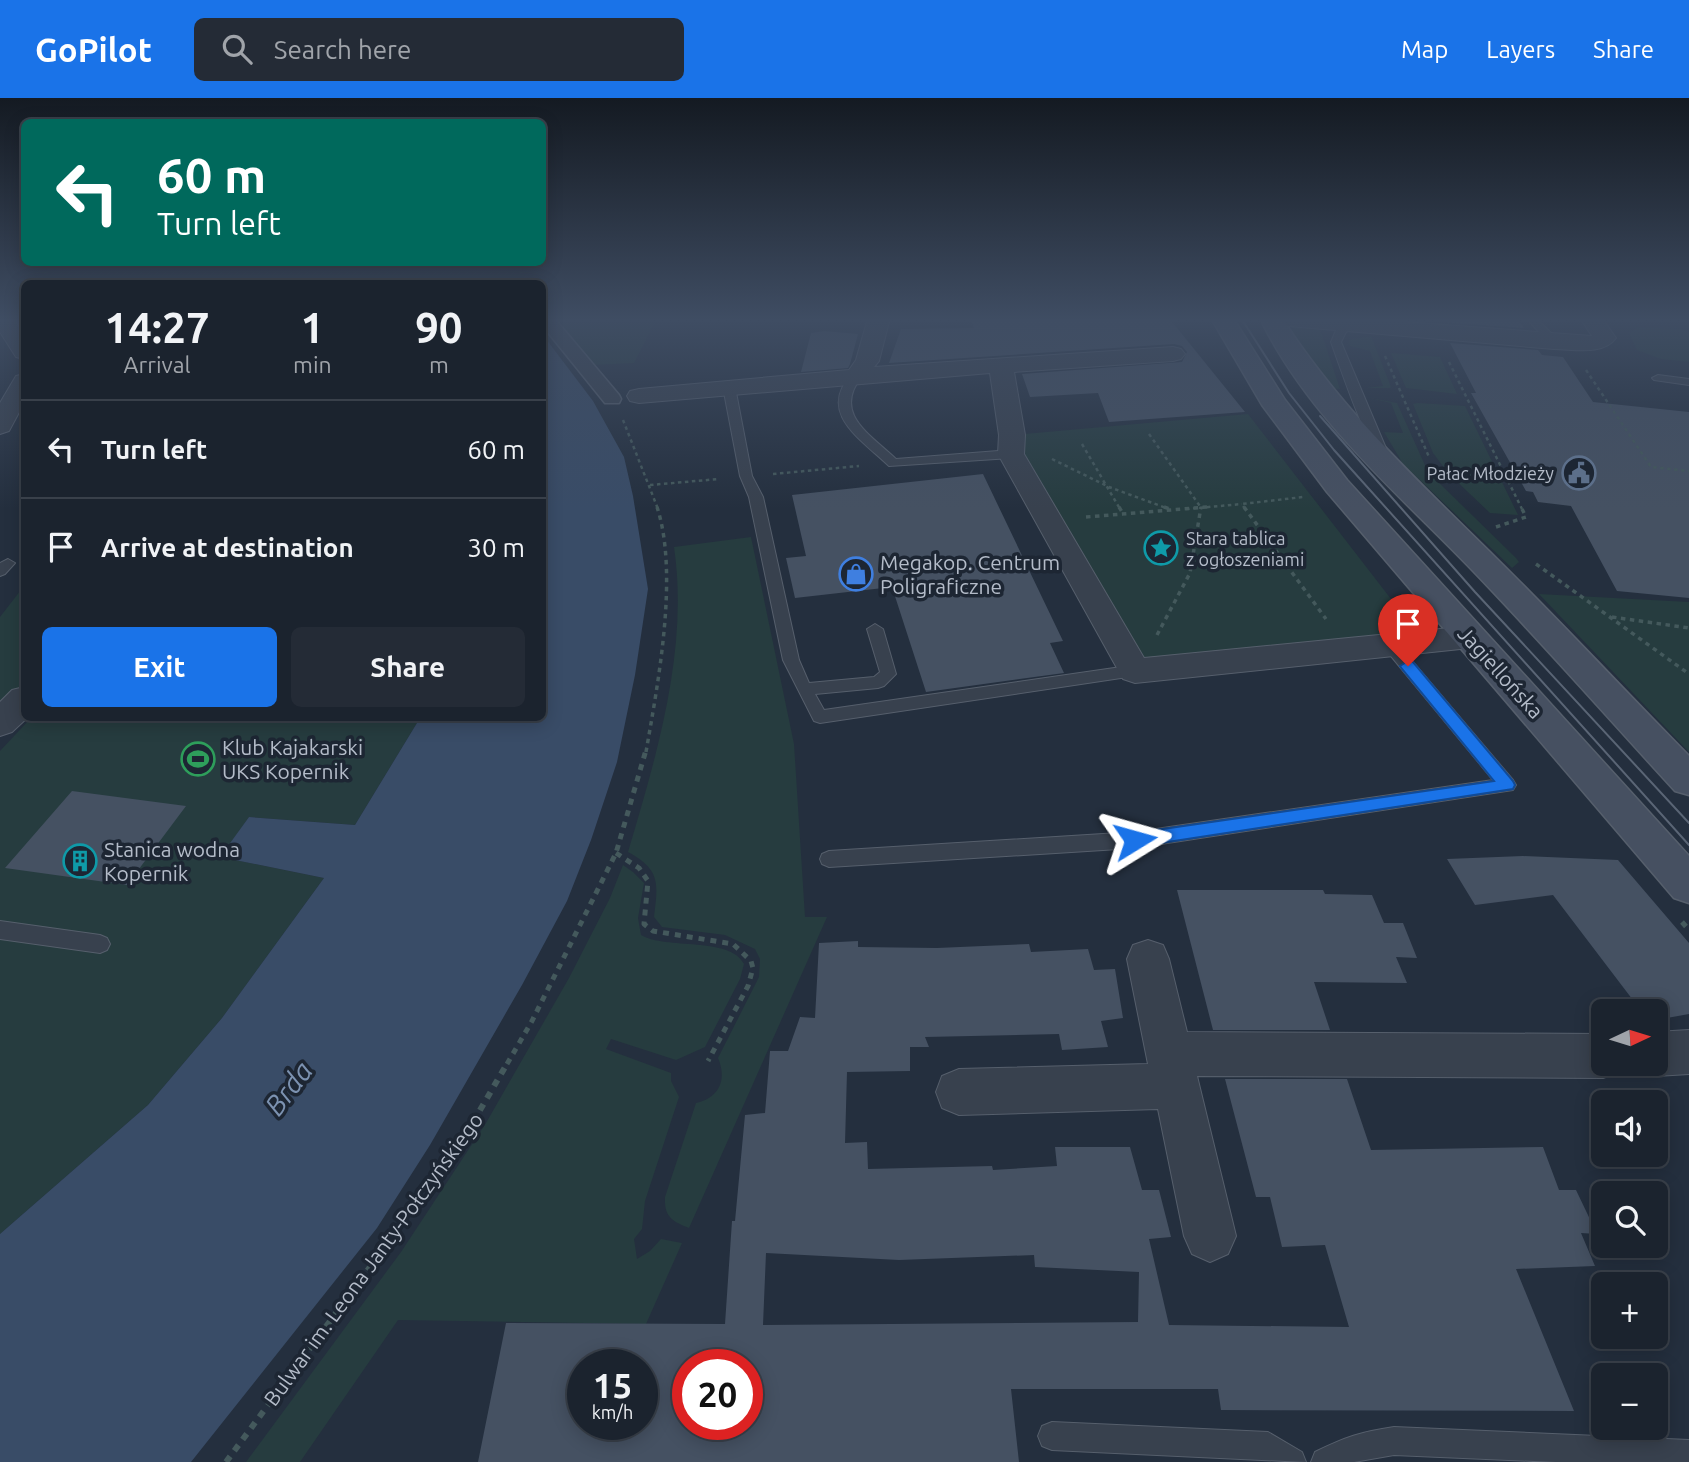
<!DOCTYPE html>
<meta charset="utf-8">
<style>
body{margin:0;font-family:Ubuntu,sans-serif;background:#242b36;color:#f1f3f6;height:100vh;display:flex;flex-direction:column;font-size:26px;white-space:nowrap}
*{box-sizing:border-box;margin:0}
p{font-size:23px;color:#a0a4aa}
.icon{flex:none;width:38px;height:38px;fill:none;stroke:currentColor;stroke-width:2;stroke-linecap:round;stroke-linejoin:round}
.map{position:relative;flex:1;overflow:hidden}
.side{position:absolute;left:21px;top:182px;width:525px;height:441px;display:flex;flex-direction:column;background:#1b232e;border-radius:10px;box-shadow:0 4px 18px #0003,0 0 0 2px #39404a}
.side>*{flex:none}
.banner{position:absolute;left:21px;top:21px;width:525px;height:147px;border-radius:10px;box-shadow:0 4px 18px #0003,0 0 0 2px #39404a;background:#00695c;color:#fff;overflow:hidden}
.needle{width:46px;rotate:86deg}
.fabs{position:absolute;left:1591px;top:901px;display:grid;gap:14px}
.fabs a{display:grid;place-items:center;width:77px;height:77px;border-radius:10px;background:#1b232e;box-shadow:0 4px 18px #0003,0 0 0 2px #39404a;font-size:35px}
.speed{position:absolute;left:567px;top:1251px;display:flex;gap:14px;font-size:35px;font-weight:700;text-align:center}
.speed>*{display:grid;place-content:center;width:91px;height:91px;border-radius:50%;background:#1b232e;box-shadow:0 4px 18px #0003,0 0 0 2px #39404a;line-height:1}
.speed small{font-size:18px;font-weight:400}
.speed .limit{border:10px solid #d22;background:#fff;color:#111}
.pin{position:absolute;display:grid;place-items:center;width:60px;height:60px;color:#fff;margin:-72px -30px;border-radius:50% 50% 50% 0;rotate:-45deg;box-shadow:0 0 7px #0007}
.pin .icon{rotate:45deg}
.me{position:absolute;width:77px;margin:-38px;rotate:82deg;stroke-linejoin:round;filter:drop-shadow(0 0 5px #0008)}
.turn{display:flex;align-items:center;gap:24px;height:147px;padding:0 21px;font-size:32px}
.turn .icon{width:91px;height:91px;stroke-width:2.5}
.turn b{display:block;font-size:49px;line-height:60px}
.eta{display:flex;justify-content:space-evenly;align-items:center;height:119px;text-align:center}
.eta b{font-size:42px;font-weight:600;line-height:49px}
.button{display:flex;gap:14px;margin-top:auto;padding:14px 21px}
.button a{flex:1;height:80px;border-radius:10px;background:#1a73e8;color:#fff;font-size:28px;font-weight:600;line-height:80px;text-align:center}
.button a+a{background:#242b36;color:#f1f3f6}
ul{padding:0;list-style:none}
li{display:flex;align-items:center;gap:21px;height:98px;padding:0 21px;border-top:2px solid #39404a}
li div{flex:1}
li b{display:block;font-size:26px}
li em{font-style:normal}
header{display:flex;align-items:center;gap:42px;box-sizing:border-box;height:98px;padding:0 35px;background:#1a73e8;color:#fff}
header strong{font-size:33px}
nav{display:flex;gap:38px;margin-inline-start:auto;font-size:24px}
.search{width:490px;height:63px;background:#242b36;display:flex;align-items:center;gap:18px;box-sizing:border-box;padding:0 24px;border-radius:10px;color:#a0a4aa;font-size:26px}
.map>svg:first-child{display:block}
.green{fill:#263c3f}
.water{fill:#394c67}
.building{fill:#455162;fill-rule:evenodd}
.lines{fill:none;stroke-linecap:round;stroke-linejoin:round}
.service-casing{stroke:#565f6c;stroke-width:2}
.pedestrian-casing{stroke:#565f6c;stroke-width:3}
.minor-casing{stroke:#565f6c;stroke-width:2}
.secondary-casing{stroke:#565f6c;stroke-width:3}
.path-far3{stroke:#44595c;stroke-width:2.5;stroke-dasharray:3.5 3.5;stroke-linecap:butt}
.path-far2{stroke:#44595c;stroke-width:3.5;stroke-dasharray:4.5 4.5;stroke-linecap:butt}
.path-far1{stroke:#44595c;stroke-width:5;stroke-dasharray:6 6;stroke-linecap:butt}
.path{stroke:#44595c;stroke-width:6;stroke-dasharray:7 7;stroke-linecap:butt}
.service{fill:#38414e;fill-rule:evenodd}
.pedestrian{fill:#38414e;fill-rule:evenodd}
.minor{fill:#38414e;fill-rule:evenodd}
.secondary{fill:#465061;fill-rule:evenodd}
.tram{stroke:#5a6575;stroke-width:2}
.route{fill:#1a73e8;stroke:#114b97;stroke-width:2}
.labels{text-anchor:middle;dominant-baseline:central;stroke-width:7;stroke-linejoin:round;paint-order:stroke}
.far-poi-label{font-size:18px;fill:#b4bcc9;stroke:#1d2633;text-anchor:end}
.poi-label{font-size:21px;fill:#b4bcc9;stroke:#1d2633;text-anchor:start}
.street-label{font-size:21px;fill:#b4bcc9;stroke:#1d2633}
.near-water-label{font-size:28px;font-style:italic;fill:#7c92b1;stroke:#1d2633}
</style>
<header>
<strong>GoPilot</strong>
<div class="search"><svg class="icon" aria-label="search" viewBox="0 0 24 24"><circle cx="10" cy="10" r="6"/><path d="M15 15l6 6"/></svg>Search here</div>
<nav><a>Map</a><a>Layers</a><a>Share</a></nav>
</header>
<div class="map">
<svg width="1689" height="1364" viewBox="0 0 1689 1364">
<rect width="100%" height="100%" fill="#242f3e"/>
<path class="green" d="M 554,220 L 652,220 L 655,224 L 634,265 L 593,267 Z
M 1297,229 L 1320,231 L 1340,291 L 1331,290 L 1289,232 Z
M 1638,229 L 1680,231 L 1689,234 L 1689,264 L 1661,261 L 1637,252 L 1629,235 Z
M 1371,238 L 1391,289 L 1390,290 L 1366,290 L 1383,288 L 1370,253 L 1350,248 L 1349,242 Z
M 1391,255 L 1440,259 L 1457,296 L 1406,290 Z
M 1370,300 L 1397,305 L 1428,374 L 1516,460 L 1519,464 L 1512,470 L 1403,366 L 1384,334 L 1403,335 L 1391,305 Z
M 1418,305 L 1465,308 L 1518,417 L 1490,415 L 1449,376 L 1433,355 L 1413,306 Z
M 1248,316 L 1415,532 L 1349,553 L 1135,573 L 1012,337 Z
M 751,439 L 794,646 L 805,819 L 827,819 L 689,1130 C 672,1123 664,1119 665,1099 L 696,1005 C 720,1000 727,981 718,960 L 759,879 L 760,861 L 755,851 L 725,837 L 662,829 L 654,819 C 658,785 661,772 628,754 C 657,656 689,551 674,449 Z
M 24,488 L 24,590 L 0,614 L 0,519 Z
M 1539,496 L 1689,504 L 1689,654 Z
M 31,620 L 420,620 L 355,727 L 249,719 L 221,759 L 324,780 L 222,920 L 148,1007 L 0,1136 L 0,653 Z
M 623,767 L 633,774 L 644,785 L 638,820 L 641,837 C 666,852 730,838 744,866 L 740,881 L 705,949 L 676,962 L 611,941 L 606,951 L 671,975 L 671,983 L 679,999 L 645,1103 L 642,1131 L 634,1141 L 637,1161 L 650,1153 L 661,1141 L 682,1145 L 646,1226 L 398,1222 L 300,1364 L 246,1364 L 401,1154 L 486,1025 L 569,880 L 610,800 Z"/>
<path class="water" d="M 543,237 L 593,303 L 624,359 L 633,398 L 648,491 L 635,577 L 617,664 L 591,742 L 567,803 L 522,887 L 430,1047 L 377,1130 L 191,1364 L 0,1364 L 0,1136 L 148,1007 L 222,920 L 324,780 L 220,759 L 249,719 L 355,727 L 420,620 L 542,620 Z"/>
<path class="building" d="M 971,220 L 1169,220 L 1245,314 L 1109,324 L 1098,295 L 1030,299 L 1022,276 L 1182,264 L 1187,254 L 1182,248 L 1174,246 L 889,265 L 901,231 L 974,230 Z
M 1436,220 L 1517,220 L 1524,230 L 1439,224 Z
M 824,233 L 858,236 L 850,266 L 848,270 L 801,274 L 811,235 Z
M 1450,245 L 1538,252 L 1542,257 L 1563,259 L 1593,304 L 1689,314 L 1689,500 L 1617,493 L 1571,408 L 1538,404 L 1533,394 L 1526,393 L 1471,295 L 1476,295 Z
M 983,376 L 1063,543 L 1050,545 L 1064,575 L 926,594 L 892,489 L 795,500 L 786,460 L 806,458 L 792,397 Z
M 72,693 L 186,708 L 127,787 L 5,770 Z
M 1523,758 L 1618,762 L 1689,845 L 1689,916 L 1656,922 L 1656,914 L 1642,914 L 1553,797 L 1475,807 L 1447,761 Z
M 1177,792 L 1323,792 L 1325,796 L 1372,797 L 1384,825 L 1403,825 L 1417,860 L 1396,859 L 1407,885 L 1314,884 L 1330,932 L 1213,932 Z
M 858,843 L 858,849 L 937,850 L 1029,846 L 1031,854 L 1088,851 L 1094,872 L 1115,871 L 1123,920 L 1101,923 L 1108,949 L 1062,952 L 1059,936 L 925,939 L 929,949 L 910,949 L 910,973 L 847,974 L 845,1045 L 867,1044 L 868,1071 L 992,1068 L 993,1072 L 1057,1068 L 1055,1049 L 1130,1049 L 1142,1092 L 1159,1092 L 1171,1139 L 1149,1141 L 1169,1227 L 1349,1229 L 1325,1147 L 1282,1149 L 1270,1099 L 1256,1099 L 1225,981 L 1347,981 L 1371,1052 L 1543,1049 L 1559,1092 L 1576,1092 L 1597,1136 L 1581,1135 L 1595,1168 L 1516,1171 L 1574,1313 L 1221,1312 L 1218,1291 L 1011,1291 L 1019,1364 L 478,1364 L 506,1225 L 725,1226 L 732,1123 L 735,1123 L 745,1017 L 765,1015 L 770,953 L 788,953 L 800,919 L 815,920 L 819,845 ZM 766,1155 L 899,1162 L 1034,1157 L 1035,1169 L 1139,1174 L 1138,1224 L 763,1227 ZM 583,1267 L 642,1267 L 642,1326 L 583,1326 ZM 688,1267 L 747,1267 L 747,1326 L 688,1326 Z"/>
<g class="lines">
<defs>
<path id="service" d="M 1526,220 L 1536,220 L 1558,242 L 1558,246 L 1550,246 Z
M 1356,223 L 1361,226 L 1346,234 L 1341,244 L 1388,355 L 1382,359 C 1368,353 1338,263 1331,244 L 1337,230 Z
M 852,276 L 862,278 C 832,316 870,336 896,361 L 1011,352 L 1017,356 L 1011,360 L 889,368 C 861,341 816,315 852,276 Z
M 1658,277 L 1689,281 L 1689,287 L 1654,282 L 1652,280 Z
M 729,286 L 735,289 L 752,378 L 763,399 L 799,562 L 809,585 L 874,579 L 880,574 L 867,531 L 875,526 L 883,531 L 896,576 L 884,588 L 878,590 L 815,596 L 824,612 L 1135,567 L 1141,569 L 1143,573 L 1141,577 L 820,625 L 814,623 L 783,562 L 749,399 L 740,378 L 723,289 Z
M 8,461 L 15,465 L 5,476 L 0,478 L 0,465 Z
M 1391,543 L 1396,544 L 1513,682 L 1516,687 L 1513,692 L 1135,750 L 829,769 L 822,766 L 820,761 L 822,756 L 829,753 L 1135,734 L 1493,682 L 1386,552 L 1383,548 Z
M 0,823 L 100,837 L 107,840 L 110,846 L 107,852 L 100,855 L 0,841 Z
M 1052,1324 L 1268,1334 L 1302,1354 L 1306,1364 L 1052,1352 L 1042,1348 L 1038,1338 L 1042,1328 Z
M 1394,1329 L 1689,1342 L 1689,1364 L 1556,1364 L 1394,1357 L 1354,1364 L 1311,1364 L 1315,1354 C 1346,1339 1360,1334 1394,1329 Z"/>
<path id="pedestrian" d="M 542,220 L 554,220 L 619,297 L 621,301 L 619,305 L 605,305 L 542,227 Z"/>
<path id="minor" d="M 0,220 L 13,220 L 24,237 L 24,261 L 16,259 L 0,234 Z
M 868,220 L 890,220 L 879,263 L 874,269 L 1173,249 L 1181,251 L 1185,256 L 1181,261 L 1173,263 L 1014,274 L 1025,337 L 1024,356 L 1144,560 L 1470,528 L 1481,531 L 1486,539 L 1481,547 L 1470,550 L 1135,585 L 1123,581 L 998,356 L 999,337 L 990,275 L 639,305 L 630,303 L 627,298 L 630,293 L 639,291 L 849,272 L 856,262 Z
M 1266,220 L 1349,220 L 1592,238 L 1580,220 L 1602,220 L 1616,240 C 1603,258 1574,251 1554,251 L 1277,227 L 1269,225 Z
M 24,276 L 24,305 L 9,333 L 0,336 L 0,305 L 16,278 Z
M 24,589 L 27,620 L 12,634 L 0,638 L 0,604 L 12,592 Z
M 1148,842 L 1163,847 L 1169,861 L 1187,934 L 1603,936 L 1603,966 L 1622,966 L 1619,974 L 1603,980 L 1197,978 L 1236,1138 L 1228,1156 L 1210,1164 L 1192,1156 L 1184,1138 L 1158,1011 L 959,1017 L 942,1010 L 936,994 L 942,978 L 959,971 L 1148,966 L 1127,861 L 1133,847 Z
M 1689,932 L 1689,976 L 1656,978 L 1640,972 L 1638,966 L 1656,966 L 1656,934 Z"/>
<path id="secondary" d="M 1211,220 L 1233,220 L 1285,302 L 1347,382 L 1689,758 L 1689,805 L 1674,800 L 1327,394 L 1262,307 Z
M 1260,220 L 1282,220 C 1341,312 1419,384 1496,460 C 1562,525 1624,592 1689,658 L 1689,697 L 1675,693 C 1608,620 1543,546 1474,474 C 1399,396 1307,319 1260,220 Z"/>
</defs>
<use href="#service" class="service-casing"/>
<use href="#pedestrian" class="pedestrian-casing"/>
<use href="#minor" class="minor-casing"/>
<use href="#secondary" class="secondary-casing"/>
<path class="path-far3" d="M 1385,258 L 1429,359
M 1449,264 L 1522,411
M 1586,272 L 1651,369 L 1689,373
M 623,322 L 658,411
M 1149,336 L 1202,411
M 1082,346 L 1120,411
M 1052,361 L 1109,389 L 1169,411
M 773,376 L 859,368
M 650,387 L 719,381
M 1186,411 L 1242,406
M 1245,411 L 1242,406 L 1303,399"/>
<path class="path-far2" d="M 1119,409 L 1124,417
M 1164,409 L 1170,411
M 1244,409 L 1326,521
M 1086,419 L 1207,409
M 1496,429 L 1526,419 L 1521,409
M 1536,466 L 1689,576
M 1612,519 L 1689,530
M 1157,537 L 1190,475 L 1201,409
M 646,654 C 658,585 679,476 657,409"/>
<path class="path-far1" d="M 616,755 L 639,770 L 648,783 L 644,826 L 653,833 L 733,846 L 751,863 L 753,870 L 748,888 L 708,963
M 1682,824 L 1689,832
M 507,966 L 532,923 L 616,755 L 646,652"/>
<path class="path" d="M 226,1364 L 458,1050 L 508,964"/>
<use href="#service" class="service"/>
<use href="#pedestrian" class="pedestrian"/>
<use href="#minor" class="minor"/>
<use href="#secondary" class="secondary"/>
<path class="tram" d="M 1241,220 L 1289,295 L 1334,352 L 1689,747
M 1320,318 L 1475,494 L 1689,725"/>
</g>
<linearGradient id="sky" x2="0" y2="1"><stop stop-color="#141a22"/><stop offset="0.54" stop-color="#3f4d63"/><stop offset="1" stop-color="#3f4d63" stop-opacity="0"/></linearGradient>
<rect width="1689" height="411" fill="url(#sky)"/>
<path class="route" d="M 1408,563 L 1413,564 L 1513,683 L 1515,687 L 1513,691 L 1135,749 L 1129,747 L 1127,742 L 1129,737 L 1135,735 L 1494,683 L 1402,571 L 1400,568 Z"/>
<defs>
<symbol id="civic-ring" viewBox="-11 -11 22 22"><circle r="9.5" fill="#1d2633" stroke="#5c6f8a" stroke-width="1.5"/><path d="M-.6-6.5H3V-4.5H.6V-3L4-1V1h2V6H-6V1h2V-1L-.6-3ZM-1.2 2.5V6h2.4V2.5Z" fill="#5c6f8a"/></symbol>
<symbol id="sight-ring" viewBox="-11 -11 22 22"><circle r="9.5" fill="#1d2633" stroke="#0f9aa8" stroke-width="1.5"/><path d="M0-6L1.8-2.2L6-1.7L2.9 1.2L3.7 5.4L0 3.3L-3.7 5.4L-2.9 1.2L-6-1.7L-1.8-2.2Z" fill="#0f9aa8"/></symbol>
<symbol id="shop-ring" viewBox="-11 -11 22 22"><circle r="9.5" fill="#1d2633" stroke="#3f7fe0" stroke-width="1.5"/><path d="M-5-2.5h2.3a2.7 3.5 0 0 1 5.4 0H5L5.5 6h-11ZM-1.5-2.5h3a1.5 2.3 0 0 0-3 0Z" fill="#3f7fe0"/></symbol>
<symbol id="stadium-ring" viewBox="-11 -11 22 22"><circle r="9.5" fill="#1d2633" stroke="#2e9e5b" stroke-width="1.5"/><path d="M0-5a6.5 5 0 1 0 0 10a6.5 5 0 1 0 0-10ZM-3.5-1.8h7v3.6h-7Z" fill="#2e9e5b"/></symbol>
<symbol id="building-ring" viewBox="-11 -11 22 22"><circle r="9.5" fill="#1d2633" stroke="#0f9aa8" stroke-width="1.5"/><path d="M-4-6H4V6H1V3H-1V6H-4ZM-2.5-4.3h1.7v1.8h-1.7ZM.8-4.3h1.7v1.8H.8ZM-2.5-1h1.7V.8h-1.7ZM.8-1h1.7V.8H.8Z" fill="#0f9aa8"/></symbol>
</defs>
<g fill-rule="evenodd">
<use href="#civic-ring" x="1560" y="356" width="38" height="38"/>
<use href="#sight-ring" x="1142" y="431" width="38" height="38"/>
<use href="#shop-ring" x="837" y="457" width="38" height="38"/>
<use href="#stadium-ring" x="179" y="642" width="38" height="38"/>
<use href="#building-ring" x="61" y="744" width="38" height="38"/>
</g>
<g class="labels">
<g class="far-poi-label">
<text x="1554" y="375">Pałac Młodzieży</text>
<text x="1186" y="440" text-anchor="start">Stara tablica<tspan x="1186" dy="21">z ogłoszeniami</tspan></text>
</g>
<g class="poi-label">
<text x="880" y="464">Megakop. Centrum<tspan x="880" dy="24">Poligraficzne</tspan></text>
<text x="222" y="649">Klub Kajakarski<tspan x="222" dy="24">UKS Kopernik</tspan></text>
<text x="104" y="751">Stanica wodna<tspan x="104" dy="24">Kopernik</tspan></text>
</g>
<g class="street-label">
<text transform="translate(1501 574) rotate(48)">Jagiellońska</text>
<text transform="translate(373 1161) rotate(-54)">Bulwar im. Leona Janty-Połczyńskiego</text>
</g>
<g class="near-water-label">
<text transform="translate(288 990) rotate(-53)">Brda</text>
</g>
</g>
</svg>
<div class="fabs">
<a><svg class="needle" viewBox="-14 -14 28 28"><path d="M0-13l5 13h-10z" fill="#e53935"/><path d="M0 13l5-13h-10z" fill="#a0a4aa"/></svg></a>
<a><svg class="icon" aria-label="sound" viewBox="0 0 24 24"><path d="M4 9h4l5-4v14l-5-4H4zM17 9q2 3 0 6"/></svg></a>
<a><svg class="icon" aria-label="search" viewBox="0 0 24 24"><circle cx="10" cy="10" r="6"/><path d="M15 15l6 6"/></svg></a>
<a>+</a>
<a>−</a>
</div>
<div class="speed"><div>15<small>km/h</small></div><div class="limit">20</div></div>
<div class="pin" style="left:1408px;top:568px;background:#d93025"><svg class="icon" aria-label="arrive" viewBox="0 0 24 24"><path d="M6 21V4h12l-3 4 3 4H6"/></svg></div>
<svg class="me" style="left:1135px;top:742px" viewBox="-20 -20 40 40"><path d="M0-17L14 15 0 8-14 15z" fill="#1a73e8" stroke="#fff" stroke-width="4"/></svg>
<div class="banner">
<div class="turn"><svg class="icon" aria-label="left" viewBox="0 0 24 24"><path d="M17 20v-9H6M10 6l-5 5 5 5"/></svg><div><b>60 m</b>Turn left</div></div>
</div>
<section class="side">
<div class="eta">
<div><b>14:27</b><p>Arrival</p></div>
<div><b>1</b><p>min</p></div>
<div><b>90</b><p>m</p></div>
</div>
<ul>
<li><svg class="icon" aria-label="left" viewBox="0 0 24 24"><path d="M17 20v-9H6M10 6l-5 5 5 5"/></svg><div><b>Turn left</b></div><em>60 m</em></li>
<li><svg class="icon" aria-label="arrive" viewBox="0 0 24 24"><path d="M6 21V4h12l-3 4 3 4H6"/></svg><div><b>Arrive at destination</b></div><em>30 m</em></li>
</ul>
<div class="button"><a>Exit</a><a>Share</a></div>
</section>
</div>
